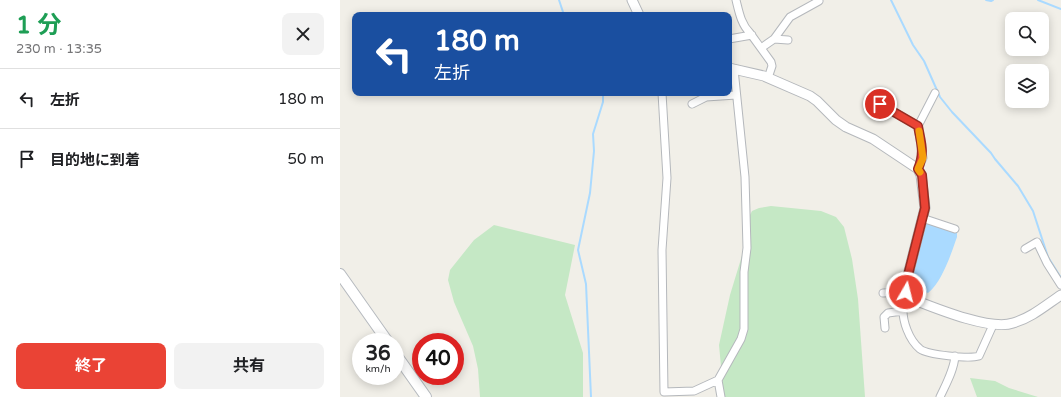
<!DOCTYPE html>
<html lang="ja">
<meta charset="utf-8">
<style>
body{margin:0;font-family:"Varela Round","Noto Sans JP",sans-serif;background:#f2f2f2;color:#202124;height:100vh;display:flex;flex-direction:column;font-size:15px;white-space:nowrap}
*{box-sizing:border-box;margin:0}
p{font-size:13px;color:#757577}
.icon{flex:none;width:22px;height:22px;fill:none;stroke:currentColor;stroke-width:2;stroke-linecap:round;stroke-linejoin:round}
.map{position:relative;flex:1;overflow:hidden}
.details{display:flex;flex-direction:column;background:#fff;width:340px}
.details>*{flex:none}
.banner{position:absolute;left:12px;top:12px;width:380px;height:84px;border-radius:8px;box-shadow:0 2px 10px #0003;background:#1a4fa0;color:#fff;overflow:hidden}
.tools{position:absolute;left:665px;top:12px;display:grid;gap:8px}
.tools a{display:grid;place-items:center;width:44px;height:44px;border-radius:8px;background:#fff;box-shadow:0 2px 10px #0003;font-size:20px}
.speed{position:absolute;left:12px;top:333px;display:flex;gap:8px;font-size:20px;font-weight:700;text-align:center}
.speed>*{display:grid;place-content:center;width:52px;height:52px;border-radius:50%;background:#fff;box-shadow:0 2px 10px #0003;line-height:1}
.speed small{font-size:10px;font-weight:400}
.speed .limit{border:6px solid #d22;background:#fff;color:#111}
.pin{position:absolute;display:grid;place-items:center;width:34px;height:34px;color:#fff;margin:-17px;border:2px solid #fff;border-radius:50%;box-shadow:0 1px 4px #0007}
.me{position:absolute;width:44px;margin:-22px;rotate:8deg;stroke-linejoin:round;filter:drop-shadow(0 0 3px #0008)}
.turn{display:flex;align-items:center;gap:14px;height:84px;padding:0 16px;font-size:18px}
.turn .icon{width:52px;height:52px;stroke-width:2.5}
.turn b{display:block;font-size:28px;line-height:34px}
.round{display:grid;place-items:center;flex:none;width:42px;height:42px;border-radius:8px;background:#f2f2f2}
.overview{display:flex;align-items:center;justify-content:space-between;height:68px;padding:0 16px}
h1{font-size:24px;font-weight:700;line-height:30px;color:#1e9e55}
.cta{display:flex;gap:8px;margin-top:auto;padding:8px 16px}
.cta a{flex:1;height:46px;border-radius:8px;background:#ea4335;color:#fff;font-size:16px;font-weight:700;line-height:46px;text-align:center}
.cta a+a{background:#f2f2f2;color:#202124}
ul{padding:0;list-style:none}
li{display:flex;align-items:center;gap:12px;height:60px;padding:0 16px;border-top:1px solid #e0e0e0}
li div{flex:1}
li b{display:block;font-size:15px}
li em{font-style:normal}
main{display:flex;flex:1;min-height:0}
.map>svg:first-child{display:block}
.green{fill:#c5e8c5}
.water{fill:#aadaff}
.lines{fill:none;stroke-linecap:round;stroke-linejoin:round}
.stream{stroke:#aadaff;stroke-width:2}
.minor-casing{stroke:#b5b8bc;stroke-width:9}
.tertiary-casing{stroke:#b5b8bc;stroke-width:11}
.secondary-casing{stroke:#b6babf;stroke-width:12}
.minor{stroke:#fff;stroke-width:7}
.tertiary{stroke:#fff;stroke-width:9}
.secondary{stroke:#fff;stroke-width:10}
.route-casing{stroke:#982c22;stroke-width:10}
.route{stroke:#ea4335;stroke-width:7}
.slow{stroke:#f59e0b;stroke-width:7}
</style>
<main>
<section class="details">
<div class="overview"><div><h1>1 分</h1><p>230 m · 13:35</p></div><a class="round"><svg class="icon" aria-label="close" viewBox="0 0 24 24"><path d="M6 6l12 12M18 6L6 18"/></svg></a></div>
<ul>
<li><svg class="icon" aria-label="left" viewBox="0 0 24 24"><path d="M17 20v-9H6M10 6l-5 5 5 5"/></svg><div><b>左折</b></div><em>180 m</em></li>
<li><svg class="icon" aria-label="arrive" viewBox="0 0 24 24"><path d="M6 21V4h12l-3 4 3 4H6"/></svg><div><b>目的地に到着</b></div><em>50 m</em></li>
</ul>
<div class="cta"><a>終了</a><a>共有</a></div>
</section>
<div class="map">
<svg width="721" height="397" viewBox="0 0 721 397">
<rect width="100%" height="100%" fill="#f1efe8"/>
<path class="green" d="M 431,206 L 481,211 L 496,217 L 504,227 L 512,259 L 518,299 L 525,397 L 385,397 L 383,388 L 379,345 L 390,295 L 404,249 L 408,219 L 412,211 L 419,208 Z
M 154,225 L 235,245 L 225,295 L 243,353 L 243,397 L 140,397 L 138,369 L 133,346 L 114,302 L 108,280 L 110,270 L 134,240 Z
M 630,378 L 655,381 L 669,388 L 698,397 L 637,397 Z"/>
<path class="water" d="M 585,222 L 612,230 L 617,233 L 617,237 C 611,254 602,282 588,293 L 581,290 L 573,291 L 570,289 Z"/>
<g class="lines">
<path class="stream" d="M 219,0 L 224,15
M 551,0 L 573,45 L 584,61 L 600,97 L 612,112 L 651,153 L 655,159 L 678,186 L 693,211 L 708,257 L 721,278
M 646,0 L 651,1 L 653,0
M 698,0 L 721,9
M 251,397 L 246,284 L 238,250 L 250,193 L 254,151 L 253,134 L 263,102 L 263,93"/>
<defs>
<path id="minor" d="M 396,0 C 399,12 401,24 410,33 L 431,62 L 432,66 L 428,78
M 389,39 L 412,35
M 434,39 L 450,17 L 479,1
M 421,48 L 434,39 L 448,40
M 322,93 L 327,178 L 322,250 L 324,392 L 354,391 L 378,380 L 401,339 L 404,329 L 404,272 L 407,248 L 405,177 L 394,69
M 352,104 L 366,97 L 396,95
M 540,104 L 578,126 L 583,158 L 578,169
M 578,126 L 595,93
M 582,218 L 615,229
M 685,249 L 697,242 L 707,263 L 721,285
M 543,293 L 566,292
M 567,295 C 566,298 563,303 563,306 C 562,321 569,340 580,349 C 588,355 629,359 639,356 L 653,325
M 545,328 L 544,317 L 548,313 L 563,311
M 378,380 L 381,397
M 600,397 C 606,384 614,370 615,356"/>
<path id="tertiary" d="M 292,0 L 299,15
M 389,68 L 424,76 L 470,96 L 477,101 L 496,120 L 506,127 L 533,139 L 578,169 L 581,175 L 585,208 L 566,283 C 566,291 566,294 572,299 C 595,308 651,331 673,323 C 691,318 706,305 721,295"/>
<path id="secondary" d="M 0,274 L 48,342
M 55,353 L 86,397"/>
</defs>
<use href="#minor" class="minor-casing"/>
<use href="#tertiary" class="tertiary-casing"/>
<use href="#secondary" class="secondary-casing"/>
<use href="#minor" class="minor"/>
<use href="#tertiary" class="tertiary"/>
<use href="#secondary" class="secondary"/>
</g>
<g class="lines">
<defs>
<path id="route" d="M 540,104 L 578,126 C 581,143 585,152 578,169 L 582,175 L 585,208 L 566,283 L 566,292"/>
</defs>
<use href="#route" class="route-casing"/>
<use href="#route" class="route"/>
<path class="slow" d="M 579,131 L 583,158 L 578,169 L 580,172"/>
</g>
</svg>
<div class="tools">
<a><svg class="icon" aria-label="search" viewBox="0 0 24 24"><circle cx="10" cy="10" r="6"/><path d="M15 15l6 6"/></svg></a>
<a><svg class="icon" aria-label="layers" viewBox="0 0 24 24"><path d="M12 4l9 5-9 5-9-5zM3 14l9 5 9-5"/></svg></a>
</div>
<div class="speed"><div>36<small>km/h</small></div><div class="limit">40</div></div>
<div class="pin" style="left:540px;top:104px;background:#d93025"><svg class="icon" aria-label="arrive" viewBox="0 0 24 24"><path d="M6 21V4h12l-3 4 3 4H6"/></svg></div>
<svg class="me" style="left:566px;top:292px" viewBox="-20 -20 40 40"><circle r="17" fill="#ea4335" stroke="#fff" stroke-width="3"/><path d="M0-11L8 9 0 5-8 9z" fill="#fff"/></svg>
<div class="banner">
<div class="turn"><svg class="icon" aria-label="left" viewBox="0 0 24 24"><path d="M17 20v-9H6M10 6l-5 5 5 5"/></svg><div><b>180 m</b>左折</div></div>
</div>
</div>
</main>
